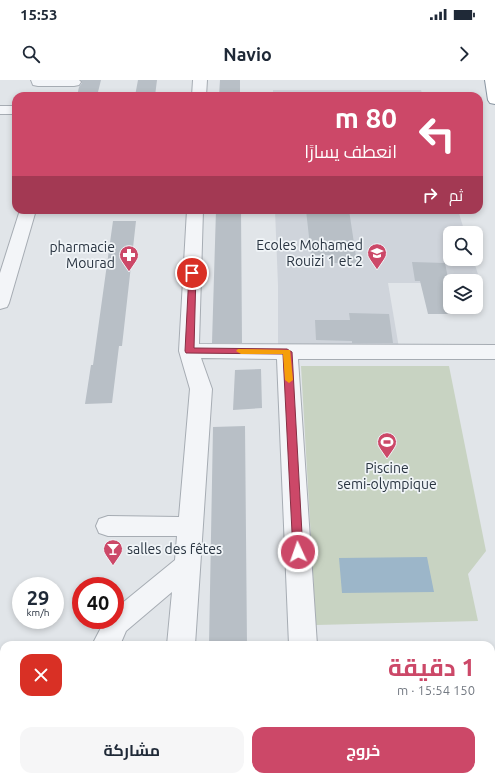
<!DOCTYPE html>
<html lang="ar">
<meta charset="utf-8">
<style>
body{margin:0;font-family:Ubuntu,Cairo,sans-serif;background:#f6f6f7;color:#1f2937;direction:rtl;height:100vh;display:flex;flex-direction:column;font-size:15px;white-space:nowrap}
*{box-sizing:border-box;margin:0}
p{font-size:13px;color:#747a83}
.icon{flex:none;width:22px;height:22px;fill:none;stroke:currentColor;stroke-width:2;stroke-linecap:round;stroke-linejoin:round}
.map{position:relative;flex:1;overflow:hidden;direction:ltr}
.sheet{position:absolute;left:0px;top:561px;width:495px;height:140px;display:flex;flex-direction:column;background:#fff;border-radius:12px 12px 0 0;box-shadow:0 2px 6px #0003;direction:rtl}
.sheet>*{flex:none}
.banner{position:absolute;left:12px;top:12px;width:471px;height:122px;border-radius:12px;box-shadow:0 2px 6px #0003;direction:rtl;background:#cc4868;color:#fff;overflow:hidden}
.controls{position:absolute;left:443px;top:146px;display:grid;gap:8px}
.controls a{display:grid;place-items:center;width:40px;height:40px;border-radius:8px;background:#fff;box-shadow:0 2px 6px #0003;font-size:20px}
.speed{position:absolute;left:12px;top:497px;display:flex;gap:8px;font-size:20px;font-weight:700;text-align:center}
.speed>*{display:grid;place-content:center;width:52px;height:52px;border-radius:50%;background:#fff;box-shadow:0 2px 6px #0003;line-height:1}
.speed small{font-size:10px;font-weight:400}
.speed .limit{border:6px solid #d22;background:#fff;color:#111}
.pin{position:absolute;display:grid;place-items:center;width:34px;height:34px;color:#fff;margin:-17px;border:2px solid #fff;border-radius:50%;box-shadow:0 1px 4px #0007}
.me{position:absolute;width:44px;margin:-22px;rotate:357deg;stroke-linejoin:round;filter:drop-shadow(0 0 3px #0008)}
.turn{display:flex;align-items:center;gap:14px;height:84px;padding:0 20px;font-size:18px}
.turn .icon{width:52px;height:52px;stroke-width:2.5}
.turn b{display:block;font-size:28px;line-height:34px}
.then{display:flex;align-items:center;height:38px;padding:0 20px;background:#0003;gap:8px;font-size:15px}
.round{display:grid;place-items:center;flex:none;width:42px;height:42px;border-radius:12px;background:#f6f6f7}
.headline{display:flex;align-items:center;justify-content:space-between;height:68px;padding:0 20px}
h1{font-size:24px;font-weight:700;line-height:30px;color:#cc4868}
.cta{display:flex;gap:8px;margin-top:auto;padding:8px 20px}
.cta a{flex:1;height:46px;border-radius:12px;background:#cc4868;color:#fff;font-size:16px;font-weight:700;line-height:46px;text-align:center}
.cta a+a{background:#f6f6f7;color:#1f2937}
.status{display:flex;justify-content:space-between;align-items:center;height:28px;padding:0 20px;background:#fff;direction:ltr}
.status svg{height:11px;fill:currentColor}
header{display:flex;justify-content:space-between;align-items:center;height:52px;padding:0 20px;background:#fff;font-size:18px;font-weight:700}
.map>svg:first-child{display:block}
.built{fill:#cfd4db}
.green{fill:#c8d3c2}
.water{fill:#9cb6c9}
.building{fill:#b8bfc6}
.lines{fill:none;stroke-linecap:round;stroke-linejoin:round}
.minor-casing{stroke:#a6acb3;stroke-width:2}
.highway-casing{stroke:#8894a0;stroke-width:2}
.minor{fill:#f3f5f8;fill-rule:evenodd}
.highway{fill:#fff;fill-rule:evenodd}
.route{fill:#cc4868;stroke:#852f44}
.slow{fill:#f59e0b}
.labels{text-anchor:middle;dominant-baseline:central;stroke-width:3.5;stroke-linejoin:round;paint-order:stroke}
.poi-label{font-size:14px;fill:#293441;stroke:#f0f4f7;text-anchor:end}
</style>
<div class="status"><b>15:53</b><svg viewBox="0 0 49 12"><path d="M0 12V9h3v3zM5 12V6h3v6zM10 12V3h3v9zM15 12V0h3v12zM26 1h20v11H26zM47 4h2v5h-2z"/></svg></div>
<header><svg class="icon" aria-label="forward" viewBox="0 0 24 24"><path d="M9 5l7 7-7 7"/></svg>Navio<svg class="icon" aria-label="search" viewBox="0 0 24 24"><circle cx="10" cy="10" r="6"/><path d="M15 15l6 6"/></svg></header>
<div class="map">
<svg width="495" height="701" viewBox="0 0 495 701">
<rect width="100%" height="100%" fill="#e1e5e9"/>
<path class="built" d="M 273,10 L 421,10 L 423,16 L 273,16 Z
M 275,130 L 458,130 L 465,153 L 450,153 L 450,179 L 473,179 L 481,203 L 476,203 L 476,201 L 450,201 L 450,203 L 388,203 L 399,268 L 278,266 L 278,205 Z"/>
<path class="green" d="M 301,286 L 449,286 L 486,471 L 468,494 L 478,541 L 316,545 Z"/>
<path class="water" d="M 427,477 L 434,512 L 342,513 L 339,478 Z"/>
<path class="building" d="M 81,0 L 101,0 L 97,16 L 77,16 L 79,7 L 82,3 Z
M 138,0 L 157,0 L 155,16 L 135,16 Z
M 220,0 L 240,0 L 240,16 L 219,16 Z
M 216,130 L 241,130 L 242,263 L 212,263 Z
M 306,130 L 349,130 L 357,183 L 333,183 L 332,175 L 311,175 Z
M 113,141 L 136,141 L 122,266 L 119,266 L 112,323 L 85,324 L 91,285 L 93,285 Z
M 412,182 L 445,183 L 450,208 L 450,227 L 454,227 L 455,234 L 428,234 L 420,201 L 415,201 Z
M 349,233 L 389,234 L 393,263 L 352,263 L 352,261 L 316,260 L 315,240 L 350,240 Z
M 261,289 L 262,328 L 233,330 L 235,290 Z
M 245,346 L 247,565 L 209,565 L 213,347 Z"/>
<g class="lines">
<defs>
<path id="minor" d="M 31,0 L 79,0 L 81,2 L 79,5 L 74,6 L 38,6 L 33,5 Z
M 193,0 L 207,0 L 206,16 L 192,16 Z
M 0,26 L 16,26 L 16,34 L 0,34 Z
M 20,130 L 36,130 L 9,223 L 7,227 L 0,229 L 0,193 Z
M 187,130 L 203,130 L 199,264 L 495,265 L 495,279 L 298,279 L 317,565 L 289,565 L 277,279 L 201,278 L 212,309 L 195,565 L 167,565 L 172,512 L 126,551 L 120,565 L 92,565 L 105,540 L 115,540 L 115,529 L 175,480 L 177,456 L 108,456 L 99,453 L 96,446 L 99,439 L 108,436 L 179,437 L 190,309 L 179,271 Z
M 0,574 L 4,575 L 4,599 L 0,598 Z
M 155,697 L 185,697 L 184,701 L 154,701 Z
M 295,697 L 325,697 L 326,701 L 296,701 Z"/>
<path id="highway" d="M 485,0 L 495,0 L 495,24 L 490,23 L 488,20 Z"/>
</defs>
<use href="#minor" class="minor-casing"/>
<use href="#highway" class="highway-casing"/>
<use href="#minor" class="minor"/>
<use href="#highway" class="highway"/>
</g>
<path class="route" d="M 192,190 L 196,193 L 194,268 L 287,269 L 292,272 L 303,472 L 302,475 L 298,476 L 295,475 L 293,472 L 283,274 L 186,273 L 185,271 L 189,193 Z"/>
<path class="slow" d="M 238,269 L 290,270 L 293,300 L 289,303 L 285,300 L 283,274 L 241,274 L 236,271 Z"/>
<defs>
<symbol id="school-pin" viewBox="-11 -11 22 30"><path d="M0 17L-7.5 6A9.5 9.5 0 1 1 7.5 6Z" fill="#cc4868" stroke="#f0f4f7"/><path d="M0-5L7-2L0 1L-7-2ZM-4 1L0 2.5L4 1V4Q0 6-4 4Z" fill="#fff"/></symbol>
<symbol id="pharmacy-pin" viewBox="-11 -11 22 30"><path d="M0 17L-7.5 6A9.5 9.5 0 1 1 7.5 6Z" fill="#cc4868" stroke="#f0f4f7"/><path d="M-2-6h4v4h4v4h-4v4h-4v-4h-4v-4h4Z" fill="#fff"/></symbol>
<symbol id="stadium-pin" viewBox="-11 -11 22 30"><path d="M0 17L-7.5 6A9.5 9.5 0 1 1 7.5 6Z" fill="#cc4868" stroke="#f0f4f7"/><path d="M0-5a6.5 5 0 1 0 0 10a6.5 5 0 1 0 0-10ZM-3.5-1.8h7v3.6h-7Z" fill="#fff"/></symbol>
<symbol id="bar-pin" viewBox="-11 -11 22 30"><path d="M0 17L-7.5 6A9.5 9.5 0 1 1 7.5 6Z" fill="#cc4868" stroke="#f0f4f7"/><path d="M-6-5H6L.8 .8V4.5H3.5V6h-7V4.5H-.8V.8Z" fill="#fff"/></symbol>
</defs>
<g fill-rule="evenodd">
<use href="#school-pin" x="366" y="162" width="22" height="30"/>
<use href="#pharmacy-pin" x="118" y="164" width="22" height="30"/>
<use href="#stadium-pin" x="376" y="351" width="22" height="30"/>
<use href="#bar-pin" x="102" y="458" width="22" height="30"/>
</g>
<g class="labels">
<g class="poi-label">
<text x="363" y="165">Ecoles Mohamed<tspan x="363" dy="16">Rouizi 1 et 2</tspan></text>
<text x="115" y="167">pharmacie<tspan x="115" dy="16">Mourad</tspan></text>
<text x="387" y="388" text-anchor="middle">Piscine<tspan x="387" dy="16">semi-olympique</tspan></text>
<text x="127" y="469" text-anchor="start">salles des fêtes</text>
</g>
</g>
</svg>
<div class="controls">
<a><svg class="icon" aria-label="search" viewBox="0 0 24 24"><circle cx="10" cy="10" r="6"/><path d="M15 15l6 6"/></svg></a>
<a><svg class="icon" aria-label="layers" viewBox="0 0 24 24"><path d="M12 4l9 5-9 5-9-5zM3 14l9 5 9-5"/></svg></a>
</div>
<div class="speed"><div>29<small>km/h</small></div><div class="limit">40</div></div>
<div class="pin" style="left:192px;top:193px;background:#d93025"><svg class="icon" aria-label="arrive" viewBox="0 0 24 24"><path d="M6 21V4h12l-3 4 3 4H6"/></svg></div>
<svg class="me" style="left:298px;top:472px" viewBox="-20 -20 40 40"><circle r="17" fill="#cc4868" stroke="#fff" stroke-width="3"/><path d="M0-11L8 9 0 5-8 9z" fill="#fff"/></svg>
<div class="banner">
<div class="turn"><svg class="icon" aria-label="left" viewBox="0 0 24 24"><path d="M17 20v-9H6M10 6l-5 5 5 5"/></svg><div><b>80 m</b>انعطف يسارًا</div></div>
<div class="then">ثم<svg class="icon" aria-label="right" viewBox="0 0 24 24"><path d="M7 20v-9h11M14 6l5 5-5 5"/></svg></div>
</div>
<section class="sheet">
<div class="headline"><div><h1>1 دقيقة</h1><p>150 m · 15:54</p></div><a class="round" style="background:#d93025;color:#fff"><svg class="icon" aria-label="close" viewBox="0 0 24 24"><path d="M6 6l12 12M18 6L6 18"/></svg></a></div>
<div class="cta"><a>خروج</a><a>مشاركة</a></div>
</section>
</div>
